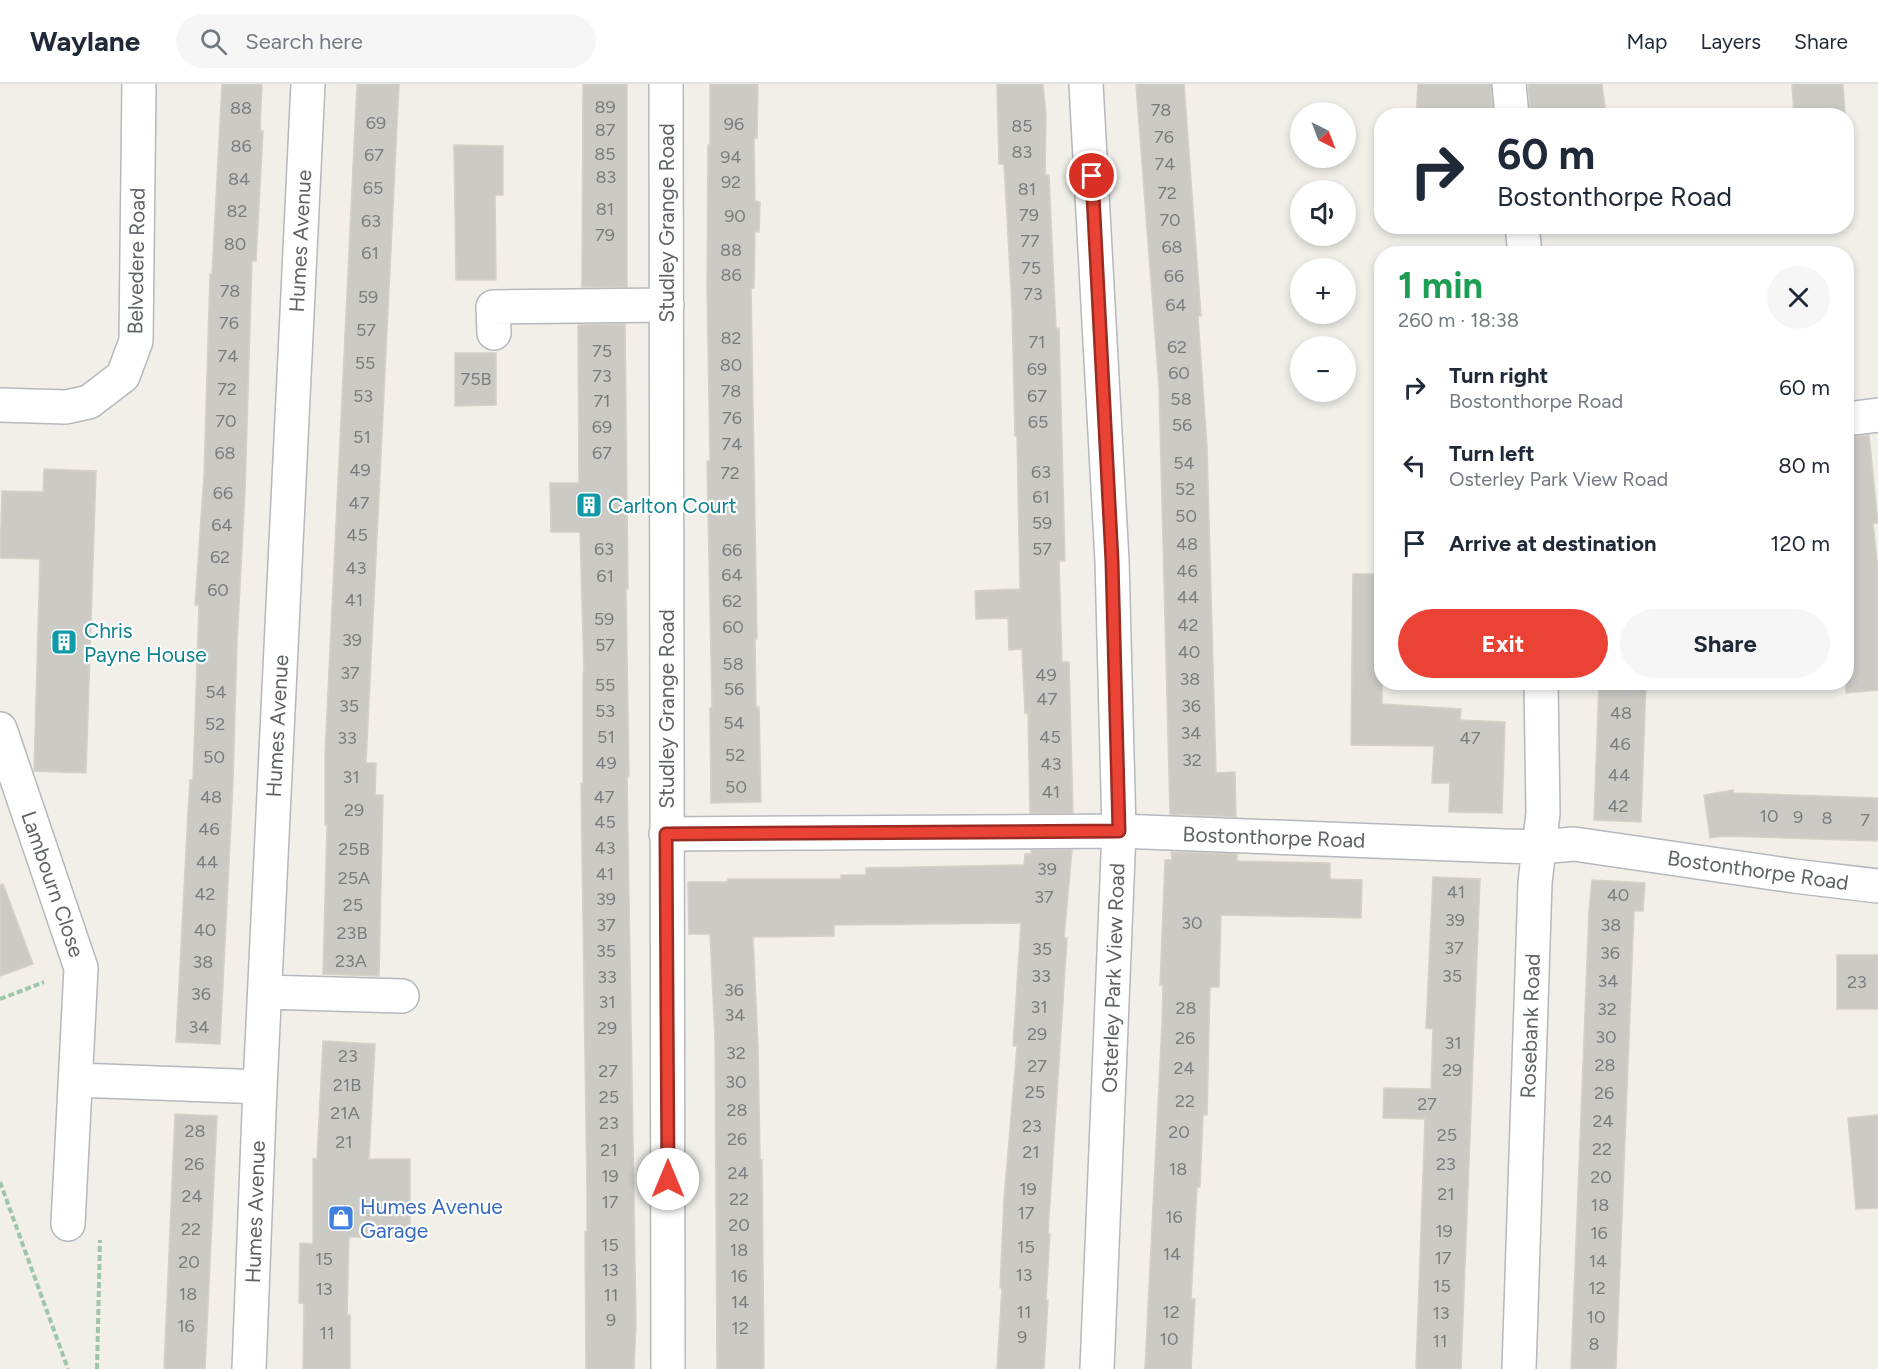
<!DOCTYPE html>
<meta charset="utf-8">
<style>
body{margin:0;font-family:Figtree,sans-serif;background:#f6f6f7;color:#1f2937;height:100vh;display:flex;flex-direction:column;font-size:22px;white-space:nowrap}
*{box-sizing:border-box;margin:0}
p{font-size:20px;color:#747a83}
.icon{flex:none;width:33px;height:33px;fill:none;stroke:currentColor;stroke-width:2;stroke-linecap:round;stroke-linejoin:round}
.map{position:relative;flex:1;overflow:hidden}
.drawer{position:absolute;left:1374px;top:162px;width:480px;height:444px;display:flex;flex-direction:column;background:#fff;border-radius:24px;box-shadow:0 3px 9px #0003}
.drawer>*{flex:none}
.guide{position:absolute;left:1374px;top:24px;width:480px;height:126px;border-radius:24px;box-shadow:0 3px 9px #0003;background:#fff;color:#1f2937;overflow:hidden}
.needle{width:39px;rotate:138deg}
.fabs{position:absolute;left:1290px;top:18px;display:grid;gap:12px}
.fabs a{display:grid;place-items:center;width:66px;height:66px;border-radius:50%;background:#fff;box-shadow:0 3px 9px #0003;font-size:30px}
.pin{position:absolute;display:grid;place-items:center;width:51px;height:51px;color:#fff;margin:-26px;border:3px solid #fff;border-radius:50%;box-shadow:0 2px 6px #0007}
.me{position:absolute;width:66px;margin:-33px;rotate:0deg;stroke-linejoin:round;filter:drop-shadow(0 0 4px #0008)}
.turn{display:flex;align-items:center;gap:21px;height:126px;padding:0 24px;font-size:27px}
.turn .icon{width:78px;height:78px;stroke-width:2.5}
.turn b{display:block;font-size:42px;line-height:51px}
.round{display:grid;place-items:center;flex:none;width:63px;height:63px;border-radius:32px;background:#f6f6f7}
.summary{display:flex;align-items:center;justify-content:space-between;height:102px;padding:0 24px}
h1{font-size:36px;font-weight:700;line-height:45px;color:#1e9e55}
.action{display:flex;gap:12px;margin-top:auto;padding:12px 24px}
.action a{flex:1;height:69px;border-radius:36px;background:#ea4335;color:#fff;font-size:24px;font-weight:700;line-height:69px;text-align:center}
.action a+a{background:#f6f6f7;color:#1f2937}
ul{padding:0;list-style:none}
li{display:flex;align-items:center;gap:18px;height:78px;padding:0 24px}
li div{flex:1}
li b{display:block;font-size:22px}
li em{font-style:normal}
header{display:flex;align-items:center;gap:36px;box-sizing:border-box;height:84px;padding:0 30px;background:#fff;border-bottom:2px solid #e0e1e3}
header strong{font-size:28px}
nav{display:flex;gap:33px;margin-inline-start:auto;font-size:21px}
.search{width:420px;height:54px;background:#f6f6f7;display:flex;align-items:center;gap:15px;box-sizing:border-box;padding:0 21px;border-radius:33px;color:#747a83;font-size:22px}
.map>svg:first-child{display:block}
.building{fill:#cccac5;stroke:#d6d1c6;stroke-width:1.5}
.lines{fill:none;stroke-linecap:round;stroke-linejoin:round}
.minor-casing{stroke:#b5b8bc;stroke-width:36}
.path{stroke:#9cc7a9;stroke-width:4;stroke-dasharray:6 3;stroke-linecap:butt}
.minor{stroke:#fff;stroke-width:33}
.route-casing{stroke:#982c22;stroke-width:15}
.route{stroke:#ea4335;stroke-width:10}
.labels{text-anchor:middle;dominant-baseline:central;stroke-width:4.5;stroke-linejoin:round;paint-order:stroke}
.number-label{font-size:18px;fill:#7a7d7f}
.street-label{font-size:21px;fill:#5f6368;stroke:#fff}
.culture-label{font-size:21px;fill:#0d838f;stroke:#fff;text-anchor:start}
.shop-label{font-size:21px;fill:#366cbe;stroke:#fff;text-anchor:start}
</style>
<header>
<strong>Waylane</strong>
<div class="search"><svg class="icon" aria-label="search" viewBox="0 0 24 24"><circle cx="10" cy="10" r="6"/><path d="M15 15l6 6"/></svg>Search here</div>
<nav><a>Map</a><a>Layers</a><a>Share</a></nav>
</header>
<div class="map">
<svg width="1878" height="1285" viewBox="0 0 1878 1285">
<rect width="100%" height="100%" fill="#f1efe8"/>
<path class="building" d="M 222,0 L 262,0 L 260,47 L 263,47 L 256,177 L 252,177 L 245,407 L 237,559 L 233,698 L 220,960 L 176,958 L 188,728 L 190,696 L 193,696 L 199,521 L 195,521 L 204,391 L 210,190 L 212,190 Z
M 357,0 L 399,0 L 366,679 L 376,679 L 375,711 L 383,711 L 379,892 L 323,890 L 327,741 L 325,741 L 325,670 Z
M 583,0 L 627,0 L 627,203 L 582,203 Z
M 710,0 L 758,0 L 757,54 L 754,54 L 755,117 L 760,118 L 759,148 L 755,147 L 754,204 L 751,204 L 757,555 L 755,555 L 756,623 L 759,623 L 761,718 L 711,719 L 710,624 L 712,624 L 707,377 L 710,377 L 707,204 L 708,61 L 710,61 Z
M 997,0 L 1043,0 L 1046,30 L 1045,91 L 1049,91 L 1056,245 L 1059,244 L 1065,477 L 1059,477 L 1062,578 L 1069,578 L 1073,729 L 1030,729 L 1028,628 L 1025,629 L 1022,565 L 1009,566 L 1008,534 L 976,535 L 975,507 L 1020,505 L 1017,352 L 1015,352 L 1012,224 L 1004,80 L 999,80 Z
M 1136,0 L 1184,0 L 1201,232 L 1198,232 L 1207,364 L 1216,689 L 1235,688 L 1236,733 L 1170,730 L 1159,303 Z
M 1418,0 L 1491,0 L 1493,32 L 1416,32 Z
M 1528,0 L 1602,0 L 1606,32 L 1531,32 Z
M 1792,0 L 1843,0 L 1845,32 L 1794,32 Z
M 454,61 L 503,62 L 503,111 L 495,111 L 496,196 L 456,196 Z
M 625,240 L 628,505 L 626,505 L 629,692 L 627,692 L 628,753 L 636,1239 L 634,1285 L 586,1285 L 585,1148 L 587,1148 L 587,1106 L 581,700 L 583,700 L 583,589 L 584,589 L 580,448 L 551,448 L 550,399 L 579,399 L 578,241 Z
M 455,269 L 496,269 L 496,321 L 455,322 Z
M 1869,351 L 1878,439 L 1873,439 L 1878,486 L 1878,606 L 1846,609 L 1846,353 Z
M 44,385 L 96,387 L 86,689 L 34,687 L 40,475 L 0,474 L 2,407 L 43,408 Z
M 1353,490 L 1382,490 L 1382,620 L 1461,625 L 1460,636 L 1505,638 L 1502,729 L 1449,728 L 1450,699 L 1432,699 L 1434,662 L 1351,661 Z
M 1599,598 L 1646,598 L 1641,738 L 1594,736 Z
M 1733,706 L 1733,709 L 1878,714 L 1878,757 L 1724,752 L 1710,754 L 1704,711 Z
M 1031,766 L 1072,766 L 1064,854 L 1067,854 L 1048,1150 L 1050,1150 L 1046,1216 L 1048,1216 L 1044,1285 L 997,1285 L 1002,1204 L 1000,1204 L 1004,1115 L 1017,962 L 1013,962 L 1021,839 L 834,841 L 834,852 L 753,853 L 758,961 L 760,1076 L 762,1076 L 764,1285 L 717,1285 L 715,954 L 710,850 L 689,850 L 688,798 L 728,798 L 728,795 L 841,795 L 841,791 L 866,791 L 866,784 L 1024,781 L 1025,770 L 1031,770 Z
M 1171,768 L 1237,770 L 1237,777 L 1330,779 L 1330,795 L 1362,796 L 1361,834 L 1221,831 L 1219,903 L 1210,903 L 1207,1031 L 1203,1031 L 1200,1103 L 1197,1103 L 1191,1215 L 1195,1215 L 1191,1285 L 1145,1285 L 1162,939 L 1163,901 L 1160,901 L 1165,776 L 1172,776 Z
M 1433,793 L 1480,795 L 1461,1285 L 1416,1285 L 1425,1035 L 1383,1034 L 1384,1004 L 1431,1005 L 1433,945 L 1426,944 Z
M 1592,796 L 1645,799 L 1643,827 L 1634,827 L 1616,1285 L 1571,1285 L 1589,827 Z
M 3,800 L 33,880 L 0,892 L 0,801 Z
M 1837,871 L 1878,871 L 1878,925 L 1837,925 Z
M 323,957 L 375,960 L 369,1075 L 410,1075 L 410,1153 L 349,1153 L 347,1231 L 350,1231 L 350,1285 L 303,1285 L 304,1220 L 299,1219 L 300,1159 L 313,1160 L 313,1075 L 317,1075 Z
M 175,1030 L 217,1032 L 205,1285 L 164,1285 Z
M 1878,1031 L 1878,1124 L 1856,1125 L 1848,1034 Z"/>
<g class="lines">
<defs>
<path id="minor" d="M 666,0 L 668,1285
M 1086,0 L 1112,477 L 1119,747 L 1097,1285
M 1509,0 L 1512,32
M 1522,142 L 1525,170
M 494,249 L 493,223 L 667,221
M 0,321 L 66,323 L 89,318 L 123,292 L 136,257 L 139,0
M 1846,335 L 1878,331
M 0,645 L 81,884 L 68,1140
M 666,750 L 1119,747 L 1504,762 L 1539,763 L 1574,760 L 1794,792 L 1878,802
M 265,908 L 402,912
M 77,996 L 260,1003
M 249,1285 L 260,1003 L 308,0
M 1519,1285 L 1535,799 L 1543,729 L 1541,598"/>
</defs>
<use href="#minor" class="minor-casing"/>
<path class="path" d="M 0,915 L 44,898
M 0,1098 L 68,1285
M 97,1285 L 100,1156"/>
<use href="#minor" class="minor"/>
</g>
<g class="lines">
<defs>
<path id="route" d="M 668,1095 L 666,750 L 1119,747 L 1112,477 L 1092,92"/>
</defs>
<use href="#route" class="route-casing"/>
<use href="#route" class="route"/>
</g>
<defs>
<symbol id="building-square" viewBox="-11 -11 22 22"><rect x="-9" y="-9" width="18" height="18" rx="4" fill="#0f9aa8" stroke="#fff"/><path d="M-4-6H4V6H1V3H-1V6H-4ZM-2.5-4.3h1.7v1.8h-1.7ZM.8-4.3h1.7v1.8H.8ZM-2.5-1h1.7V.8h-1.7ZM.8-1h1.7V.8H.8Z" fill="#fff"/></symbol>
<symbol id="shop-square" viewBox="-11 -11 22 22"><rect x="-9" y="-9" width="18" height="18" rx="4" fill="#3f7fe0" stroke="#fff"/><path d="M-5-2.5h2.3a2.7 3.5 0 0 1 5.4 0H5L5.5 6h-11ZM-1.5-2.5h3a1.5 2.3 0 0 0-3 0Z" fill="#fff"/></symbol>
</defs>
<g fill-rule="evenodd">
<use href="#building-square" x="574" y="406" width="30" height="30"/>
<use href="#building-square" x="49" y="543" width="30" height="30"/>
<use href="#shop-square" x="326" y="1119" width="30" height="30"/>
</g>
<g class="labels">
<g class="number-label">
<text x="605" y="23">89</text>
<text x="241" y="24">88</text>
<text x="1161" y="26">78</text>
<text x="376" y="39">69</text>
<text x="734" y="40">96</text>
<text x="1022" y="42">85</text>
<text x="605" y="46">87</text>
<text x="1164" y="53">76</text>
<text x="241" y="62">86</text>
<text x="1022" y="68">83</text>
<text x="605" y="70">85</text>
<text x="374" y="71">67</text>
<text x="731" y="73">94</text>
<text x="1165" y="80">74</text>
<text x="606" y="93">83</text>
<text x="239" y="95">84</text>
<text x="731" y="98">92</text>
<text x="373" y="104">65</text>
<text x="1027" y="105">81</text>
<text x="1167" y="109">72</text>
<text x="605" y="125">81</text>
<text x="237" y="127">82</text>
<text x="1029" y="131">79</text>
<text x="735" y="132">90</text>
<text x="1170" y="136">70</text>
<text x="371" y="137">63</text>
<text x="605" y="151">79</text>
<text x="1030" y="157">77</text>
<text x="235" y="160">80</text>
<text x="1172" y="163">68</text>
<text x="731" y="166">88</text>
<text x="370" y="169">61</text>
<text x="1031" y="184">75</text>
<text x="731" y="191">86</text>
<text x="1174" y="192">66</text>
<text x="230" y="207">78</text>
<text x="1033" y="210">73</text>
<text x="368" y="213">59</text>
<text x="1176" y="221">64</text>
<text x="229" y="239">76</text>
<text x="366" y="246">57</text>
<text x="731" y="254">82</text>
<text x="1037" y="258">71</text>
<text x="1177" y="263">62</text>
<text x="602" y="267">75</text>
<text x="228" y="272">74</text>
<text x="365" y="279">55</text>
<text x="731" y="281">80</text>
<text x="1037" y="285">69</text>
<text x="1179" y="289">60</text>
<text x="602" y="292">73</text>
<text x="476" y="295">75B</text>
<text x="227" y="305">72</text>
<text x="731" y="307">78</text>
<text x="363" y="312">53</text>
<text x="1037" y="312">67</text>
<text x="1181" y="315">58</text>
<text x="602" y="317">71</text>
<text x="732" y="334">76</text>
<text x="226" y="337">70</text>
<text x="1038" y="338">65</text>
<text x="1182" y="341">56</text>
<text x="602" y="343">69</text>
<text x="362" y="353">51</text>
<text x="732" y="360">74</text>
<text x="225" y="369">68</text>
<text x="602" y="369">67</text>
<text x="1184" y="379">54</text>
<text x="360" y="386">49</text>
<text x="1041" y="388">63</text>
<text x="730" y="389">72</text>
<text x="1185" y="405">52</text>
<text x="223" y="409">66</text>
<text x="1041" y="413">61</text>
<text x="359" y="419">47</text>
<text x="1186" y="432">50</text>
<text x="1042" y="439">59</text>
<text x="222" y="441">64</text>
<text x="357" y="451">45</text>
<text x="1187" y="460">48</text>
<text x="604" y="465">63</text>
<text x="1042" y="465">57</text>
<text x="732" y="466">66</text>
<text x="220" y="473">62</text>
<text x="356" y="484">43</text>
<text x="1187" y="487">46</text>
<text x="732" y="491">64</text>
<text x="605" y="492">61</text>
<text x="218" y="506">60</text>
<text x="1188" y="513">44</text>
<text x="354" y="516">41</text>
<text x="732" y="517">62</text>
<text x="604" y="535">59</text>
<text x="1188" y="541">42</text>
<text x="733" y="543">60</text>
<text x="352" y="556">39</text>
<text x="605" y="561">57</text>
<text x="1189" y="568">40</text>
<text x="733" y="580">58</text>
<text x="350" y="589">37</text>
<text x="1046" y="591">49</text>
<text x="1190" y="595">38</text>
<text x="605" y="601">55</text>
<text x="734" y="605">56</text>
<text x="216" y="608">54</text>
<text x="1047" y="615">47</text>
<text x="349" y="622">35</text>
<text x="1191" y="622">36</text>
<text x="605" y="627">53</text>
<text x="1621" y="629">48</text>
<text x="734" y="639">54</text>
<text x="215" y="640">52</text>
<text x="1191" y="649">34</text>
<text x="606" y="653">51</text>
<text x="1050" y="653">45</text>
<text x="347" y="654">33</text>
<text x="1470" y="654">47</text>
<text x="1620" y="660">46</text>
<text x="735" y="671">52</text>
<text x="214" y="673">50</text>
<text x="1192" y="676">32</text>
<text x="606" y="679">49</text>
<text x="1051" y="680">43</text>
<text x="1619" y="691">44</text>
<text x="351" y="693">31</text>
<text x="736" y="703">50</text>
<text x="1051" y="708">41</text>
<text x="211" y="713">48</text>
<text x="604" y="713">47</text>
<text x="1618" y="722">42</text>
<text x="354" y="726">29</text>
<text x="1769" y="732">10</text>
<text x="1798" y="733">9</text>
<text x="1827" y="734">8</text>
<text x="1865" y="736">7</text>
<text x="605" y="738">45</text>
<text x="209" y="745">46</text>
<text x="605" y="764">43</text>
<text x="354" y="765">25B</text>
<text x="207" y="778">44</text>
<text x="1047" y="785">39</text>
<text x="605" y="790">41</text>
<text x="354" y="794">25A</text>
<text x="1456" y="808">41</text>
<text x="205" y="810">42</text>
<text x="1618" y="811">40</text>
<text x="1044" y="813">37</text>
<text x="606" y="815">39</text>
<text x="353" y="821">25</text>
<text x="1455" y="836">39</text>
<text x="1192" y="839">30</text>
<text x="606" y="841">37</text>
<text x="1611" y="841">38</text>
<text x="205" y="846">40</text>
<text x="352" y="849">23B</text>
<text x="1454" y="864">37</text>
<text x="1042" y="865">35</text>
<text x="606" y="867">35</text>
<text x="1610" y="869">36</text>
<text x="351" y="877">23A</text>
<text x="203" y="878">38</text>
<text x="1041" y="892">33</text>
<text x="1452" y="892">35</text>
<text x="607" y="893">33</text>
<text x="1608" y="897">34</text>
<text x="1857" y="898">23</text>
<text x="734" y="906">36</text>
<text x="201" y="910">36</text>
<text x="607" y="918">31</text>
<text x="1039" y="923">31</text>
<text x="1186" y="924">28</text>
<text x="1607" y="925">32</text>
<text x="735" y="931">34</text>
<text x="199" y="943">34</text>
<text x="607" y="944">29</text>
<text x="1037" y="950">29</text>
<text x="1606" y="953">30</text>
<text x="1185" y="954">26</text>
<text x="1453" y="959">31</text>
<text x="736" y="969">32</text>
<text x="348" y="972">23</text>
<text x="1605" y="981">28</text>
<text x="1037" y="982">27</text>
<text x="1184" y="984">24</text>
<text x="1452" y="986">29</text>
<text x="608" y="987">27</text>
<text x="736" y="998">30</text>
<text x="347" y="1001">21B</text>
<text x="1035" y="1008">25</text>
<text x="1604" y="1009">26</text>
<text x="609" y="1013">25</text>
<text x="1185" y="1017">22</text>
<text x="1427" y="1020">27</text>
<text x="737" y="1026">28</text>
<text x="345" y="1029">21A</text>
<text x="1603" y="1037">24</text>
<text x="609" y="1039">23</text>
<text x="1032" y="1042">23</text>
<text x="195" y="1047">28</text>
<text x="1179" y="1048">20</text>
<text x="1447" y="1051">25</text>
<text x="737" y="1055">26</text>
<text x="344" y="1058">21</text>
<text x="1602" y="1065">22</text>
<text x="609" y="1066">21</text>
<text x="1031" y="1068">21</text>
<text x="194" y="1080">26</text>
<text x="1446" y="1080">23</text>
<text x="1178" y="1085">18</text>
<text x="738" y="1089">24</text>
<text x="610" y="1092">19</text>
<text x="1601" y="1093">20</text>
<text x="1028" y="1105">19</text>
<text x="1446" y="1110">21</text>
<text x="192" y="1112">24</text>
<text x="739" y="1115">22</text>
<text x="610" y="1118">17</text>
<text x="1600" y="1121">18</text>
<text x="1026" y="1129">17</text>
<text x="1174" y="1133">16</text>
<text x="739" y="1141">20</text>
<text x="191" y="1145">22</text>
<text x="1444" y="1147">19</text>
<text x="1599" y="1149">16</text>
<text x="610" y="1161">15</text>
<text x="1026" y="1163">15</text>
<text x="739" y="1166">18</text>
<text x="1172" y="1170">14</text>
<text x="1443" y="1174">17</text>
<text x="324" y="1175">15</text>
<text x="1598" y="1177">14</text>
<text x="189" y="1178">20</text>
<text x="610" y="1186">13</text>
<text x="1024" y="1191">13</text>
<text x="739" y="1192">16</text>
<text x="1442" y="1202">15</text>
<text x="1597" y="1204">12</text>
<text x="324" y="1205">13</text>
<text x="188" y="1210">18</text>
<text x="611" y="1211">11</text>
<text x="740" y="1218">14</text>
<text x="1024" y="1228">11</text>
<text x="1171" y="1228">12</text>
<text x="1441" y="1229">13</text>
<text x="1596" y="1233">10</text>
<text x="611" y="1236">9</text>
<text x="186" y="1242">16</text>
<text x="740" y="1244">12</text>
<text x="327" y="1249">11</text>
<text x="1022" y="1253">9</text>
<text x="1169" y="1255">10</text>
<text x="1440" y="1257">11</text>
<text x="1594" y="1260">8</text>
</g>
<g class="street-label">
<text transform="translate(666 139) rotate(-90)">Studley Grange Road</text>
<text transform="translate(300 157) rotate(-87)">Humes Avenue</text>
<text transform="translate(136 177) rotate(-89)">Belvedere Road</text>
<text transform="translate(666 625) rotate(-90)">Studley Grange Road</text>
<text transform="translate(277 642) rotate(-87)">Humes Avenue</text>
<text transform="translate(1274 753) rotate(2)">Bostonthorpe Road</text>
<text transform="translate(1758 786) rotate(8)">Bostonthorpe Road</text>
<text transform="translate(53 800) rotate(71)">Lambourn Close</text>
<text transform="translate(1113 894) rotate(-88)">Osterley Park View Road</text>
<text transform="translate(1530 942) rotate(-88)">Rosebank Road</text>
<text transform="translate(255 1128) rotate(-88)">Humes Avenue</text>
</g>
<g class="culture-label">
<text x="608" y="421">Carlton Court</text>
<text x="84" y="546">Chris<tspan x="84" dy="24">Payne House</tspan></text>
</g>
<g class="shop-label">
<text x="360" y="1122">Humes Avenue<tspan x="360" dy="24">Garage</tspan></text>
</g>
</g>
</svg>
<div class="fabs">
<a><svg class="needle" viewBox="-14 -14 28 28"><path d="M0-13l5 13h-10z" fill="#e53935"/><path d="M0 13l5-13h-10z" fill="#747a83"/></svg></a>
<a><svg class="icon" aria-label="sound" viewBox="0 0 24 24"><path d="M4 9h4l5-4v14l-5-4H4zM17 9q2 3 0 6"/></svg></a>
<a>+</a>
<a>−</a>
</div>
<div class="pin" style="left:1092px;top:92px;background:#d93025"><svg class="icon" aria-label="arrive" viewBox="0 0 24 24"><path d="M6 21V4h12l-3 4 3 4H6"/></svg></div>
<svg class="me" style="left:668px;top:1095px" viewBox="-20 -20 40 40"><circle r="19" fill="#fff"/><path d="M0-13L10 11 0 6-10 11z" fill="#ea4335"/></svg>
<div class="guide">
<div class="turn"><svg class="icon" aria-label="right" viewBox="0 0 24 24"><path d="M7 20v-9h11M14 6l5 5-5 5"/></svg><div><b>60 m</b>Bostonthorpe Road</div></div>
</div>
<section class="drawer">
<div class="summary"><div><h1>1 min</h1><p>260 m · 18:38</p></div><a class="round"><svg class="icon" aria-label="close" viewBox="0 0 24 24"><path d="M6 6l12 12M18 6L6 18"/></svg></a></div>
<ul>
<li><svg class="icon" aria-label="right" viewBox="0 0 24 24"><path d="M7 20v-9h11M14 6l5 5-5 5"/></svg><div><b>Turn right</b><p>Bostonthorpe Road</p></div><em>60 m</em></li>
<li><svg class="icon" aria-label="left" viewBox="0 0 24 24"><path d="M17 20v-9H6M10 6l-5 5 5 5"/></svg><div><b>Turn left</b><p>Osterley Park View Road</p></div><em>80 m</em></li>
<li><svg class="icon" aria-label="arrive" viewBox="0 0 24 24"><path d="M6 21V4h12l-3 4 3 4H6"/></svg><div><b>Arrive at destination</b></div><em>120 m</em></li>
</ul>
<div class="action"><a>Exit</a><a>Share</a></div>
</section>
</div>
